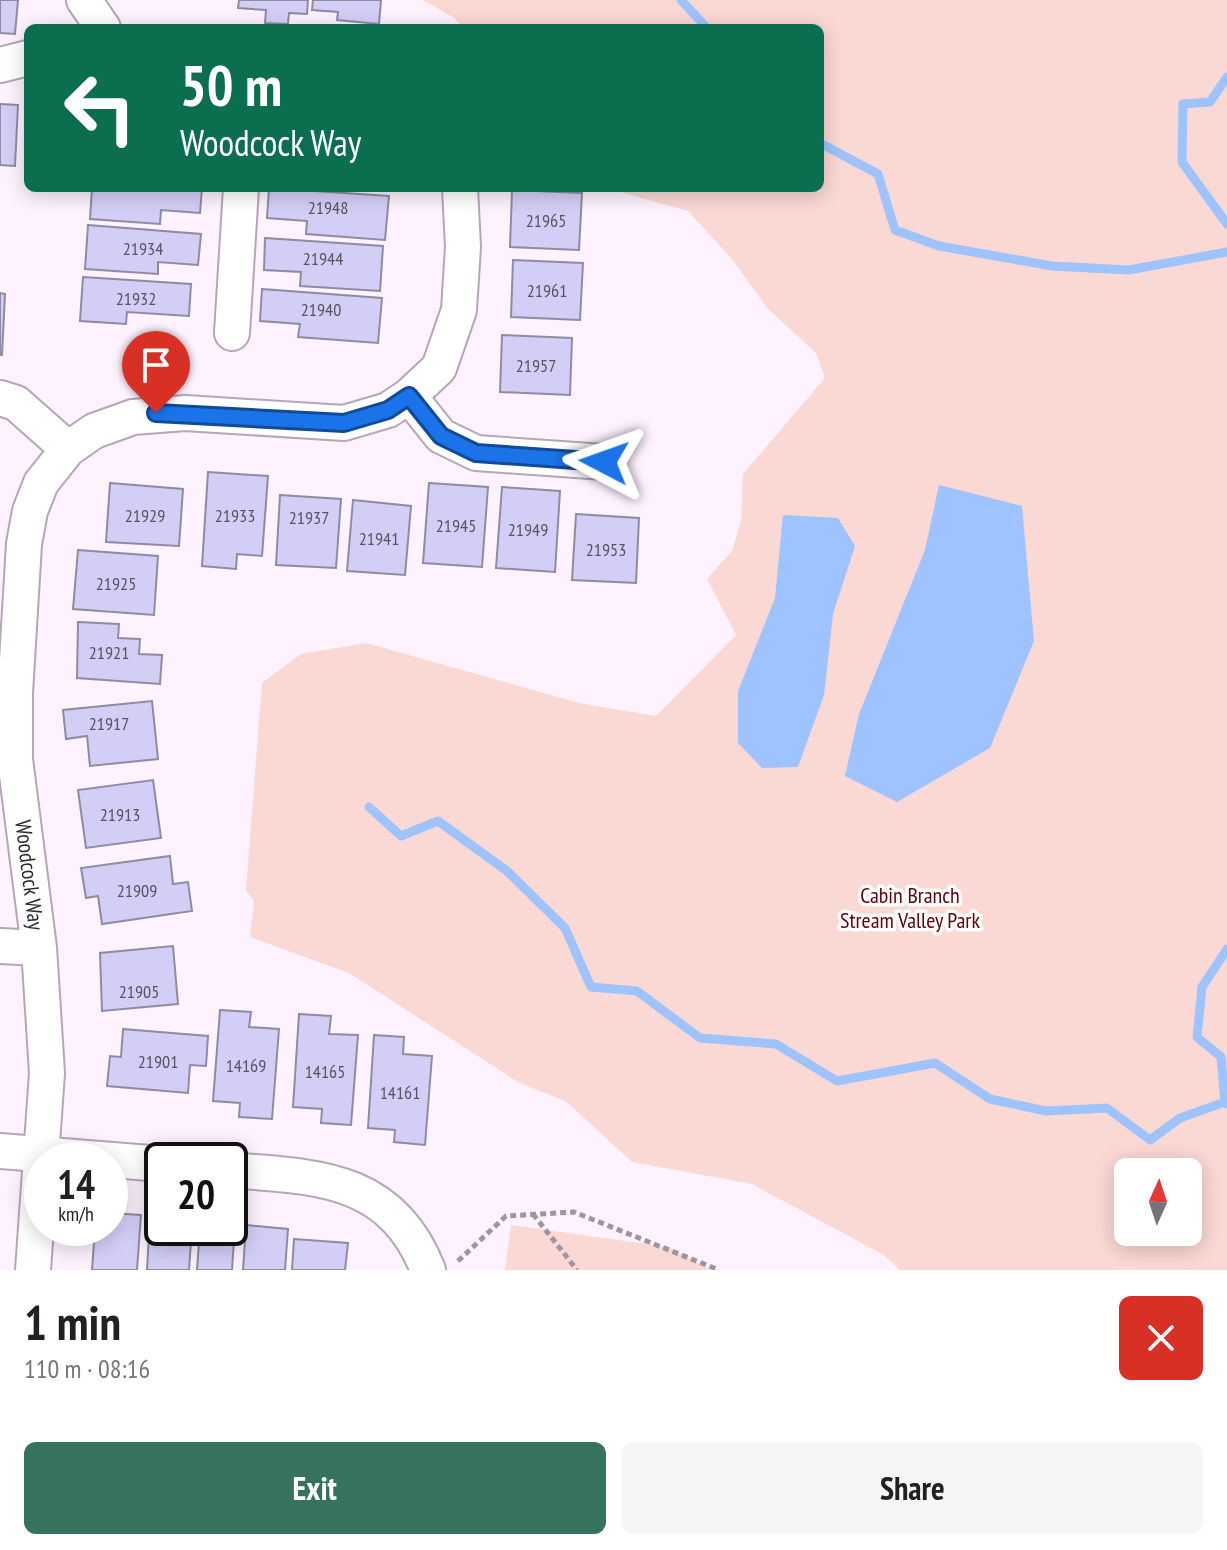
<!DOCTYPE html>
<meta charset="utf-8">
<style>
body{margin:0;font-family:"PT Sans Narrow",sans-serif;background:#f6f6f6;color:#202124;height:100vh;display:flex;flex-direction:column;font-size:30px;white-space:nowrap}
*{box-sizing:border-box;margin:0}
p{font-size:26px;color:#757577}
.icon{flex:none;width:44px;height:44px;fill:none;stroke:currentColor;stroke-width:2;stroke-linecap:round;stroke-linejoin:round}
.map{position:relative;height:1270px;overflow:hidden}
.panel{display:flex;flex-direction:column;background:#fff;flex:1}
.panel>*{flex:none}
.guide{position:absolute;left:24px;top:24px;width:800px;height:168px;border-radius:12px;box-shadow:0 4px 20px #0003;background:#0b6e4f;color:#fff;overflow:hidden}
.needle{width:52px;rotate:3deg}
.tools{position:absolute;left:1114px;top:1158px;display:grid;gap:16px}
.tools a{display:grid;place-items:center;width:88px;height:88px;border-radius:12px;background:#fff;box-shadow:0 4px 20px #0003;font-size:40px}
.speed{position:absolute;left:24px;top:1142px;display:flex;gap:16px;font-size:40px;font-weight:700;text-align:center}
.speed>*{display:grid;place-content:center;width:104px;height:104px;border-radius:50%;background:#fff;box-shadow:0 4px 20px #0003;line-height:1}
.speed small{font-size:20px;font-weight:400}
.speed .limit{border:4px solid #111;border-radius:12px;background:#fff;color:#111}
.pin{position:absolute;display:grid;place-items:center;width:68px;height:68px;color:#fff;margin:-82px -34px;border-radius:50% 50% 50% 0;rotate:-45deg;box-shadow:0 0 8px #0007}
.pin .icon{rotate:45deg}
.me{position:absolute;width:88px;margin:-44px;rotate:274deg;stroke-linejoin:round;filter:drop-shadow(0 0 6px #0008)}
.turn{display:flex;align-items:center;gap:28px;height:168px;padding:0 24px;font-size:36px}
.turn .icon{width:104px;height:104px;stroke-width:2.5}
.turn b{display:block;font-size:56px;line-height:68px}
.round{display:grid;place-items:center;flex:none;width:84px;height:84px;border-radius:12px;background:#f6f6f6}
.headline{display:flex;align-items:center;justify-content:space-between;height:136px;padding:0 24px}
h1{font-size:48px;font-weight:800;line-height:60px}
.primary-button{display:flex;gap:16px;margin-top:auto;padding:16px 24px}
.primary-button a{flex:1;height:92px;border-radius:12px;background:#37725c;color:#fff;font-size:32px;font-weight:800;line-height:92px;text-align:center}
.primary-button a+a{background:#f6f6f6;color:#202124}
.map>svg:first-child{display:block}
.green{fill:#fad8d4;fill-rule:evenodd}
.water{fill:#9fc3ff}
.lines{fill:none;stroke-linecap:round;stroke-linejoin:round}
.stream{stroke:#9fc3ff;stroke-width:9}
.building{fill:#d3cef6;stroke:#8e8ba2;stroke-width:2}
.minor-casing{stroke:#b7a5b8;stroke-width:38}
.path{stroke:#9f95a0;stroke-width:5;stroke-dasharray:6 4;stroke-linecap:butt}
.minor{stroke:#fff;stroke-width:34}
.route-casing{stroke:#114b97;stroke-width:20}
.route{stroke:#1a73e8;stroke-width:14}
.labels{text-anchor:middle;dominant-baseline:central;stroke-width:7;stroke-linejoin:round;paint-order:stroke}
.number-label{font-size:18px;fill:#595262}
.street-label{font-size:22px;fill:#302931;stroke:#fff}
.park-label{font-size:22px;fill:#5e0008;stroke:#fff}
</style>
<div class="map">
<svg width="1227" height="1270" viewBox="0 0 1227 1270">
<rect width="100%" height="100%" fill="#fdf2fe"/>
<path class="green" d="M 423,0 L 1227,0 L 1227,1270 L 900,1270 L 884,1255 L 752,1184 L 632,1162 L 567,1102 L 518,1082 L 349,973 L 250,937 L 254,901 L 246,890 L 262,683 L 301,654 L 366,643 L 579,703 L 656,716 L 736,635 L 707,579 L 732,551 L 741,521 L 743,474 L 825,378 L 816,353 L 767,308 L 732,259 L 688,211 L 606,188 L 820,188 L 820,28 L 463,28 L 454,18 ZM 1128,1172 L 1188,1172 L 1188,1232 L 1128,1232 Z
M 511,1225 L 668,1247 L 711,1270 L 505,1270 Z"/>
<path class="water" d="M 939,485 L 1022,506 L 1034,641 L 990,748 L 897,802 L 845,776 L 859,714 L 925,550 Z
M 783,515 L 838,518 L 855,546 L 833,614 L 824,695 L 798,767 L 762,768 L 738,743 L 738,691 L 775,598 Z"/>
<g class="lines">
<path class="stream" d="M 681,0 L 707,28
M 1227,77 L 1210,102 L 1183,104 L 1182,162 L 1227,224
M 820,143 L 878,174 L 895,230 L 939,246 L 1052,266 L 1129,270 L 1227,252
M 369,807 L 401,836 L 438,821 L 507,871 L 565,928 L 591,987 L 637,991 L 700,1038 L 776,1044 L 837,1081 L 935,1063 L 990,1099 L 1046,1111 L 1107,1108 L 1150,1140 L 1180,1118 L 1225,1102 L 1227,1104
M 1225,1102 L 1221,1057 L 1197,1037 L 1202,987 L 1227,949"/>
</g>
<path class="building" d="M 0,0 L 18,0 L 15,34 L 0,33 Z
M 239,0 L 308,0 L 307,14 L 289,13 L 288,24 L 265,23 L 266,10 L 238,8 Z
M 313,0 L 381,0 L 379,24 L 337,20 L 338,12 L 312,10 Z
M 0,104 L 18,105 L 15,166 L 0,165 Z
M 92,188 L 202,188 L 200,213 L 161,210 L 160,224 L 90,219 Z
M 269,188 L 389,196 L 385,240 L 306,234 L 307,221 L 267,218 Z
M 512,190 L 582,193 L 579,250 L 510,247 Z
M 88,225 L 201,234 L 198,265 L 158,262 L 158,274 L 85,269 Z
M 265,238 L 383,246 L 380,291 L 300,286 L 301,272 L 264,270 Z
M 513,260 L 583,263 L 580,320 L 511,317 Z
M 83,277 L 191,284 L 189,316 L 127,312 L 126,324 L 80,321 Z
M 262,289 L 382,298 L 378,343 L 298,337 L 300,324 L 260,321 Z
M 0,293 L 5,294 L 2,355 L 0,355 Z
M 502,335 L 572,338 L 570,395 L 500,392 Z
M 208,472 L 268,476 L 262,556 L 237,554 L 236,569 L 202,566 Z
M 110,483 L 183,489 L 179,546 L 106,542 Z
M 429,483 L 488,487 L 482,567 L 423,563 Z
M 502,487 L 560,491 L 555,572 L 496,568 Z
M 280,495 L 341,499 L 336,568 L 276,565 Z
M 353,500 L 411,506 L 405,575 L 347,571 Z
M 576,514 L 639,518 L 636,583 L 572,580 Z
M 78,550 L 158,556 L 154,615 L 73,609 Z
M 78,622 L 119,624 L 118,638 L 140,639 L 139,654 L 162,655 L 160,684 L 77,678 Z
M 152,701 L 158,759 L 90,766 L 87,736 L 66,739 L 63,710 Z
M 153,780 L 161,838 L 86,848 L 78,790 Z
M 170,856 L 173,884 L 188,882 L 192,911 L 102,924 L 98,896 L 86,898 L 81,868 Z
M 173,946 L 178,1004 L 102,1011 L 100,953 Z
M 220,1010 L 251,1012 L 249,1027 L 279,1029 L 272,1119 L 239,1117 L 240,1103 L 213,1101 Z
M 299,1014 L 331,1016 L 329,1034 L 358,1035 L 351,1125 L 321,1123 L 322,1109 L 293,1107 Z
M 123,1029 L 208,1036 L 206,1066 L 190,1065 L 188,1093 L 107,1086 L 110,1056 L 121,1057 Z
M 374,1035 L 404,1037 L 403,1054 L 432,1056 L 425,1145 L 394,1142 L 395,1130 L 368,1128 Z
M 110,1213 L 141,1215 L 137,1270 L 92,1270 L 95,1228 L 110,1228 Z
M 150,1216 L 162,1217 L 162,1228 L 192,1228 L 189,1270 L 147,1270 Z
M 230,1225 L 235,1225 L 232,1270 L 197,1270 L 200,1228 L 230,1228 Z
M 246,1225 L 288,1229 L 285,1270 L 243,1270 Z
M 294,1239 L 348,1243 L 345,1270 L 292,1270 Z"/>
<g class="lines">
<defs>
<path id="minor" d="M 84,0 L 103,28
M 0,65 L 28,58
M 232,333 L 241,188
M 409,396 L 441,436 L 476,453 L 604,462
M 0,398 L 16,403 L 68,449
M 0,946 L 39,948
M 0,1151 L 162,1164
M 230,1170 C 316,1177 391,1176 428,1270
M 33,1270 L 47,1073 L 39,948 L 15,759 L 15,693 L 24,544 L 30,511 L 41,483 L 68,449 L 94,431 L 133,417 L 185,413 L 344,423 L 388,410 L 409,396 L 439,368 L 459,310 L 463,247 L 460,188"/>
</defs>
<use href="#minor" class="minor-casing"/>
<path class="path" d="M 533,1214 L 577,1270
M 458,1261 L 506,1216 L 574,1212 L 719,1270"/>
<use href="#minor" class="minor"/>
</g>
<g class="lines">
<defs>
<path id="route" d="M 156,413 L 344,423 L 388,410 L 409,396 L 441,436 L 476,453 L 604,462"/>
</defs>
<use href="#route" class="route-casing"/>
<use href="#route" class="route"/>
</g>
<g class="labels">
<g class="number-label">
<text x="328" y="207">21948</text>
<text x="546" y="220">21965</text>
<text x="143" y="248">21934</text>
<text x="323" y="258">21944</text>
<text x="547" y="290">21961</text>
<text x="136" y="298">21932</text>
<text x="321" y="309">21940</text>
<text x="536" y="365">21957</text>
<text x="145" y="515">21929</text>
<text x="235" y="515">21933</text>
<text x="309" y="517">21937</text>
<text x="456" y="525">21945</text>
<text x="528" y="529">21949</text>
<text x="379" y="538">21941</text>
<text x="606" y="549">21953</text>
<text x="116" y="583">21925</text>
<text x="109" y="652">21921</text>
<text x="109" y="723">21917</text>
<text x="120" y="814">21913</text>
<text x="137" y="890">21909</text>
<text x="139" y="991">21905</text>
<text x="158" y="1061">21901</text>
<text x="246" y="1065">14169</text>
<text x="325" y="1071">14165</text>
<text x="400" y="1092">14161</text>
</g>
<g class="street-label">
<text transform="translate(30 875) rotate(83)">Woodcock Way</text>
</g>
<g class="park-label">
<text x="910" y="895">Cabin Branch<tspan x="910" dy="25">Stream Valley Park</tspan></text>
</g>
</g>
</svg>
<div class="tools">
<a><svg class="needle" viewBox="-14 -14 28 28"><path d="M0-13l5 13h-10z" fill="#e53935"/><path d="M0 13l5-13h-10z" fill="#757577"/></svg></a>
</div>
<div class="speed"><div>14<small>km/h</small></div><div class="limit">20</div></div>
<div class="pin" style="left:156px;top:413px;background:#d93025"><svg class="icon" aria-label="arrive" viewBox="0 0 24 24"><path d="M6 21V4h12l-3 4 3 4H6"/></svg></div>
<svg class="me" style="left:604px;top:462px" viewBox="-20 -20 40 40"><path d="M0-17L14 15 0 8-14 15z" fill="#1a73e8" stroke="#fff" stroke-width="4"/></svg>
<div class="guide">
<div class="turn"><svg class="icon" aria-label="left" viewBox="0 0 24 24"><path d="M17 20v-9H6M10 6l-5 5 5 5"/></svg><div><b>50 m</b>Woodcock Way</div></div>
</div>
</div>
<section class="panel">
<div class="headline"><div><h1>1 min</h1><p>110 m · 08:16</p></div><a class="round" style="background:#d93025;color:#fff"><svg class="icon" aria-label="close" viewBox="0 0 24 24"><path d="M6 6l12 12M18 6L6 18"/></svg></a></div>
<div class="primary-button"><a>Exit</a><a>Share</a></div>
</section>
